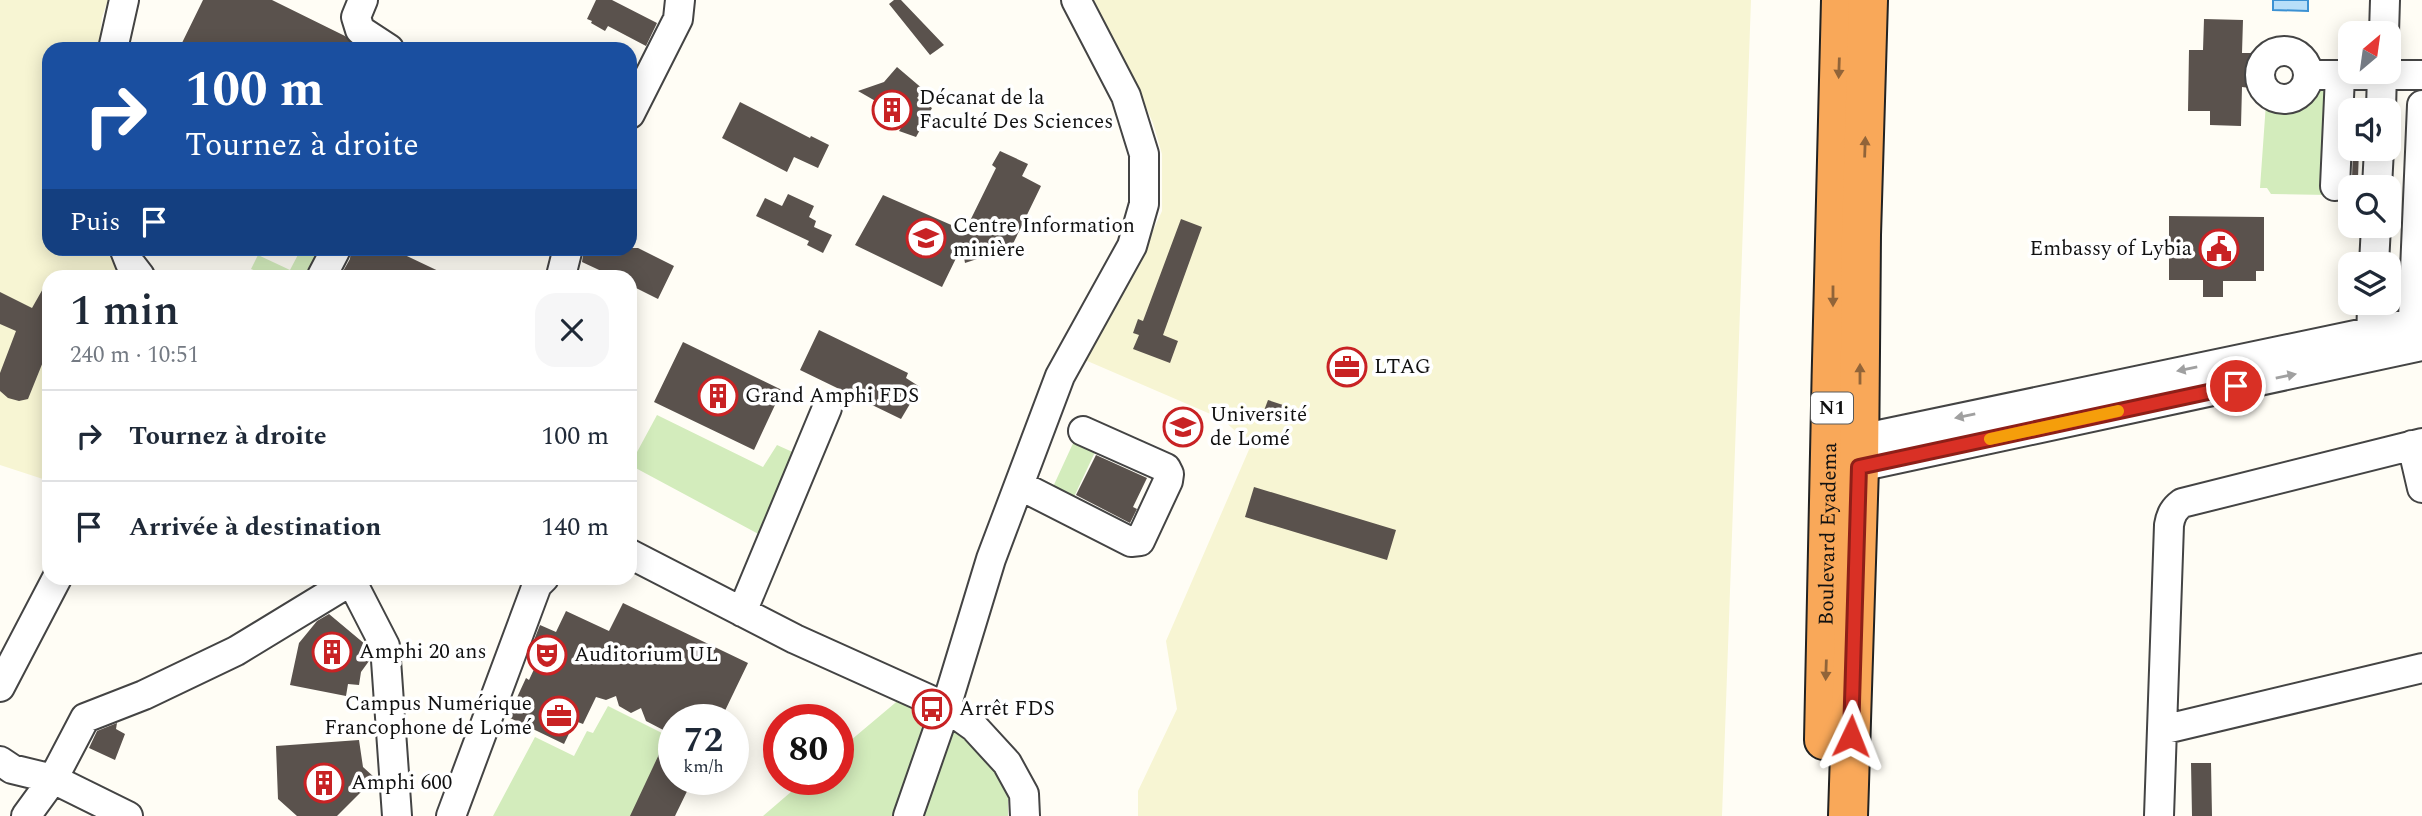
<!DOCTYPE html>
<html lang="fr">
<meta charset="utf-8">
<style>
body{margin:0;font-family:Spectral,serif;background:#f6f6f7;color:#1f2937;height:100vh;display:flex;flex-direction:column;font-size:26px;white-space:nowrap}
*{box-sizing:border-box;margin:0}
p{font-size:23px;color:#747a83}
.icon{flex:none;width:38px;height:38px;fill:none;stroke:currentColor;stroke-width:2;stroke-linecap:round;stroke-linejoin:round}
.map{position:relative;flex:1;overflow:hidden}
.sheet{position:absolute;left:42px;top:270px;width:595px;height:315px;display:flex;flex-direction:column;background:#fff;border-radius:21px;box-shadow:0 4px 18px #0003}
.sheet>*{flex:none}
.hud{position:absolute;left:42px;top:42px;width:595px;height:214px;border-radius:21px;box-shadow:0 4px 18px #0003;background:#1a4fa0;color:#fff;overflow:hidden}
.needle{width:46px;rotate:29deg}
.controls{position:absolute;left:2338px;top:21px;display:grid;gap:14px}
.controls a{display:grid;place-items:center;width:63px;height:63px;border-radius:14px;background:#fff;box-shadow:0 4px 18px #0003;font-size:35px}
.speed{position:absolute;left:658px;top:704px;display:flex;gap:14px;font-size:35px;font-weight:700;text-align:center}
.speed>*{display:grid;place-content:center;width:91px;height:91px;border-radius:50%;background:#fff;box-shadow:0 4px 18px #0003;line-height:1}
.speed small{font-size:18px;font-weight:400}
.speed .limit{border:10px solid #d22;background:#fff;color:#111}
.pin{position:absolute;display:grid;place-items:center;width:60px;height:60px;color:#fff;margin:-30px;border:4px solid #fff;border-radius:50%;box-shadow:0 2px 7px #0007}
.me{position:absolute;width:77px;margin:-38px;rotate:2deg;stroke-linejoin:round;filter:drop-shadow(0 0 5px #0008)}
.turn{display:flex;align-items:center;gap:24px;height:147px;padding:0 28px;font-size:32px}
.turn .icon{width:91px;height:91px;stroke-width:2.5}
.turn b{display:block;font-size:49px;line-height:60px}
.then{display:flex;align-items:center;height:66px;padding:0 28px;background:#0003;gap:14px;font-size:26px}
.round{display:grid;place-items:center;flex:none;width:74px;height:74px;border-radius:21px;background:#f6f6f7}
.head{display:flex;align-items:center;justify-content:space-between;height:119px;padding:0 28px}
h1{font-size:42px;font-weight:600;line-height:52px}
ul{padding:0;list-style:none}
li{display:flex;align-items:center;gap:21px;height:91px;padding:0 28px;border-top:2px solid #e0e1e3}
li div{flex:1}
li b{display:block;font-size:26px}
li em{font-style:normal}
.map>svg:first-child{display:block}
.farmland{fill:#f7f5d3}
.green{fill:#d3ecbc}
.water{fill:#b7def9;stroke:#3b91d3;stroke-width:2}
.building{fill:#5a524d}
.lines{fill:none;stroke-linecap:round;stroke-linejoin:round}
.minor-casing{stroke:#444;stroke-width:32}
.highway-casing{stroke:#222;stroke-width:42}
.minor{stroke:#fff;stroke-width:28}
.highway{stroke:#f9a859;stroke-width:38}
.oneway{fill:#916439}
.oneway2{fill:#a0a0a0}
.route-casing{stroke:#8d1f18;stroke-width:18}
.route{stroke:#d93025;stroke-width:12}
.slow{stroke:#f59e0b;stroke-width:12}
.labels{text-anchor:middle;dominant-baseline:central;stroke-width:7;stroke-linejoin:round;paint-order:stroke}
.shield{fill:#fff;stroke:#585858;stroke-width:2}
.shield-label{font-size:19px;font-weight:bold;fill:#111}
.poi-label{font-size:21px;fill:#111;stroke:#fff;text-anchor:start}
.street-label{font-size:21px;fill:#111;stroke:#fff}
</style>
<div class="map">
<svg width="2422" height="816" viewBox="0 0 2422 816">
<rect width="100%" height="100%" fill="#fffdf5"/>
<path class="farmland" d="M 0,0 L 108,0 L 102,17 L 99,49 L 49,49 L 49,248 L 111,249 L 123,276 L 49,276 L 49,481 L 0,465 Z
M 1094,0 L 1751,0 L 1722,816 L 1138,816 L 1138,791 L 1177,709 L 1166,641 L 1251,445 L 1222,419 L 1085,360 L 1141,257 L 1162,211 L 1162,154 L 1153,123 L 1132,75 L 1117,49 Z"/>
<path class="green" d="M 2311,86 L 2334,88 L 2329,195 L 2271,194 L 2267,188 L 2260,188 L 2266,103 C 2286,104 2299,104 2311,86 Z
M 301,249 L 313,249 L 328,256 L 318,276 L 268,276 L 251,269 L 258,255 L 290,270 Z
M 657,415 L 763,467 L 777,445 L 797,454 L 766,538 L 630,465 Z
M 1075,439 L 1096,450 L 1073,499 L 1052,489 Z
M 901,698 L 935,716 L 898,816 L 763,816 L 806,779 L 838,779 L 838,751 Z
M 608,706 L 674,739 L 636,816 L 493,816 L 535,737 L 574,756 L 587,731 L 593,733 Z
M 954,723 L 1008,782 L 1008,816 L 919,816 Z"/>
<path class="water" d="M 2273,0 L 2308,0 L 2308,11 L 2273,10 Z"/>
<path class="building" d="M 203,0 L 272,0 L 345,36 L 359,49 L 179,49 Z
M 596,0 L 612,0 L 657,23 L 646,46 L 608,26 L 605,31 L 591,23 L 592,21 L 587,19 Z
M 894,0 L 901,0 L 944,45 L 930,55 L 889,4 Z
M 2204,19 L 2243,20 L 2242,53 L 2251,53 L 2250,88 L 2242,87 L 2241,126 L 2210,125 L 2210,111 L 2188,111 L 2189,50 L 2203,50 Z
M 897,67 L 924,90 L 917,98 L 932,108 L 916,137 L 899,131 L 903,125 L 877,105 L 879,103 L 858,91 L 884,82 Z
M 740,102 L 810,138 L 811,136 L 829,145 L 818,168 L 794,157 L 787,172 L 722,138 Z
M 2353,149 L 2359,149 L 2358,178 L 2352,178 Z
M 1000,151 L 1028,164 L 1022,176 L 1041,186 L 1009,252 L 989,244 L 983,257 L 965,263 L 962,246 L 942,287 L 855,245 L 883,195 L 965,231 L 996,168 L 992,165 Z
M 788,194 L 814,206 L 809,217 L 816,221 L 814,227 L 832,235 L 823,253 L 807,245 L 809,241 L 756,216 L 765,198 L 782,206 Z
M 2169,216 L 2264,217 L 2264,271 L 2256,271 L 2256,281 L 2223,281 L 2223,297 L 2203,297 L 2203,280 L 2169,280 Z
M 1181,219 L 1202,227 L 1163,335 L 1178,341 L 1170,363 L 1133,349 L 1139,335 L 1133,333 L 1138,319 L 1143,321 Z
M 351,248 L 390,248 L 449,276 L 349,276 L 342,273 L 350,259 Z
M 584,248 L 638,248 L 674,266 L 658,299 L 630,285 L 630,276 L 612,276 L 582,262 Z
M 49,278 L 49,347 L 28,399 L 19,401 L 8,398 L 0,391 L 0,373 L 16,331 L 0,324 L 0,292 L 32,308 Z
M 819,330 L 908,373 L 906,378 L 920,387 L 901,419 L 800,370 Z
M 683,342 L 782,390 L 754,450 L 654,402 Z
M 1268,400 L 1283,405 L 1278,421 L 1262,416 Z
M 1096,455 L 1147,478 L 1133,507 L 1137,509 L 1130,523 L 1076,495 Z
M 1254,487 L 1396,530 L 1387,560 L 1245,517 Z
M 623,603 L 748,663 L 721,719 L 674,719 L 674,779 L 693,779 L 675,816 L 630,816 L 669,733 L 646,721 L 641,708 L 631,713 L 619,706 L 616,696 L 606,700 L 596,697 L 583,724 L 575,721 L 564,744 L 508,717 L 526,678 L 529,680 L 543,650 L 532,645 L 540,625 L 556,632 L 566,611 L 609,631 Z
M 329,614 L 366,645 L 369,651 L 366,655 L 369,661 L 361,672 L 359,685 L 348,684 L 346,696 L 290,685 L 299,643 L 317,621 Z
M 117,723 L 116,729 L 125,734 L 115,760 L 89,748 L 97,731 Z
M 359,740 L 363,767 L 375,778 L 337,816 L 297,816 L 278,799 L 276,746 Z
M 2191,763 L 2211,763 L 2212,816 L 2192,816 Z"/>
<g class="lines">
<defs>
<path id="minor" d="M 363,0 L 356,17 L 360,30 L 389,49
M 2384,33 L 2385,0
M 113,49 L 124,0
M2260 75a24 24 0 1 1 48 0a24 24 0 1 1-48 0Z
M 2308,75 L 2422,75
M 2381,110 L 2382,72
M 630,114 L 678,19 L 680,0
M 2335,186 L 2340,76
M 2377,187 L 2379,149
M 124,248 L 130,263 L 140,276
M 2374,264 L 2376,226
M 322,276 L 335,251
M 561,276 L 568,248
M 2412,342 L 2422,105
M 2371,349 L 2372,303
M 1842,440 L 1860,439 L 2422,321
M 2412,445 L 2422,488
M 1843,468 L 1859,467 L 2422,346
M 1019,485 L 1131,542 L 1140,541 L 1168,481 L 1169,474 L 1166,468 L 1083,431
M 630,554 L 795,639 L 946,707 L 974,727 L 1007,763 L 1024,794 L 1025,816
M 350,578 L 385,646 L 397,816
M 742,612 L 827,408
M 0,687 L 57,578
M 2162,730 L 2422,668
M 0,761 L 12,769 L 53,779 L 128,816
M 26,816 L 53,779 L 85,718 L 144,695 L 236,651 L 351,581
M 451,816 L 537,585 L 544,578
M 908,816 L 946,707 L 991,559 L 1060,376 L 1132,246 L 1144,204 L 1144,154 L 1126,96 L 1076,0
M 2159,816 L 2169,525 C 2171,514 2174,509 2182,503 L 2422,443"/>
<g id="highway">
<path id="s1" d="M 1824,740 C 1830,493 1833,247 1841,0"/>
<path d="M 1848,816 L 1859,467 L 1861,235 L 1868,0"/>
</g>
</defs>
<use href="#minor" class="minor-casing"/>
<use href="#highway" class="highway-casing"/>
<use href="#minor" class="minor"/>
<use href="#highway" class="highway"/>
</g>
<defs><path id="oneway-solid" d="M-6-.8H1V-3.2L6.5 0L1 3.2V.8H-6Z" transform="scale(1.75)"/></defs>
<g class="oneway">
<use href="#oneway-solid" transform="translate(1839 68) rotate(92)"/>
<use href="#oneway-solid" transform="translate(1865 147) rotate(-88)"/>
<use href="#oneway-solid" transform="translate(1833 296) rotate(90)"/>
<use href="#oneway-solid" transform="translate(1860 374) rotate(-90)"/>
<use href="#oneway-solid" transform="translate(1826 670) rotate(92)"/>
</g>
<g class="oneway2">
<use href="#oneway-solid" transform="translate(2187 369) rotate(168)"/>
<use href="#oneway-solid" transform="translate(2286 376) rotate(-12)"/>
<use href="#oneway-solid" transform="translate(1965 416) rotate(168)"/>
</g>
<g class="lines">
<defs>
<path id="route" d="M 1851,736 L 1859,467 L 2236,386"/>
</defs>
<use href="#route" class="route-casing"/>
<use href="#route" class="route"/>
<path class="slow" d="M 1990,439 L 2118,411"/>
</g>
<defs>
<symbol id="building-ring" viewBox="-11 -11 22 22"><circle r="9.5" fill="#fff" stroke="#c82224" stroke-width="1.5"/><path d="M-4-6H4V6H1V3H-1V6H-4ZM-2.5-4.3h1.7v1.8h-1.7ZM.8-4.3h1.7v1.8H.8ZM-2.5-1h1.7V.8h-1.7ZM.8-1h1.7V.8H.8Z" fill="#c82224"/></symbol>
<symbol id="university-ring" viewBox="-11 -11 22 22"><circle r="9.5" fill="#fff" stroke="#c82224" stroke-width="1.5"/><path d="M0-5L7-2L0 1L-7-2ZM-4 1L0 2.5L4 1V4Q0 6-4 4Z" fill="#c82224"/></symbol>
<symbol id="civic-ring" viewBox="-11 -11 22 22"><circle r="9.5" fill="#fff" stroke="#c82224" stroke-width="1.5"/><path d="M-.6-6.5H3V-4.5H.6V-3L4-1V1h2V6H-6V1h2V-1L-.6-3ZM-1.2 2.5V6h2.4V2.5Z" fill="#c82224"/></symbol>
<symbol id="office-ring" viewBox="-11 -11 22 22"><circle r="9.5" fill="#fff" stroke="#c82224" stroke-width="1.5"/><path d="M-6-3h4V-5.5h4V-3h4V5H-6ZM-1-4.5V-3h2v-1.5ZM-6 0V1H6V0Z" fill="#c82224"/></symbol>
<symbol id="theatre-ring" viewBox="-11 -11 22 22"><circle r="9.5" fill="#fff" stroke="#c82224" stroke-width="1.5"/><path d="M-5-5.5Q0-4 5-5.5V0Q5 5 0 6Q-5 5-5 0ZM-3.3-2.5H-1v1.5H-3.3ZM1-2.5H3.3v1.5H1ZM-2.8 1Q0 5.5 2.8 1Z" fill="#c82224"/></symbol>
<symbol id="bus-ring" viewBox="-11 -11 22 22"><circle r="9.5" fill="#fff" stroke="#c82224" stroke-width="1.5"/><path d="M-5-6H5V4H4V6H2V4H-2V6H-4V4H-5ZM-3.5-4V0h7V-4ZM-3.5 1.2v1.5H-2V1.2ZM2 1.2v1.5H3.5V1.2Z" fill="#c82224"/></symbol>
</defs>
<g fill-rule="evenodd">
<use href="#building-ring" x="870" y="88" width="44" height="44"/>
<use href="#university-ring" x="904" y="216" width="44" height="44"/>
<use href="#civic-ring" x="2197" y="227" width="44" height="44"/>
<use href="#office-ring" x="1325" y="345" width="44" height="44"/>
<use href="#building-ring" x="696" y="374" width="44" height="44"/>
<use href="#university-ring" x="1161" y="405" width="44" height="44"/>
<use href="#building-ring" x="310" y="630" width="44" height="44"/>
<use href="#theatre-ring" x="525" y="633" width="44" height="44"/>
<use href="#bus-ring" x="910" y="687" width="44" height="44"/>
<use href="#office-ring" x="537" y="694" width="44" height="44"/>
<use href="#building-ring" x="302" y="761" width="44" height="44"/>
</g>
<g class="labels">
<rect class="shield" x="1811" y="392.5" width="42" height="31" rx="5"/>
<g class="shield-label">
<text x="1832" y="408">N1</text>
</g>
<g class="poi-label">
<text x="919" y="98">Décanat de la<tspan x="919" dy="24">Faculté Des Sciences</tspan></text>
<text x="953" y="226">Centre Information<tspan x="953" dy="24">minière</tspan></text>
<text x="2192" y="249" text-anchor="end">Embassy of Lybia</text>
<text x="1374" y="367">LTAG</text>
<text x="745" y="396">Grand Amphi FDS</text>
<text x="1210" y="415">Université<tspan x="1210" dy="24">de Lomé</tspan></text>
<text x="359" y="652">Amphi 20 ans</text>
<text x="574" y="655">Auditorium UL</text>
<text x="532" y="704" text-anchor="end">Campus Numérique<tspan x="532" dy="24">Francophone de Lomé</tspan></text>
<text x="959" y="709">Arrêt FDS</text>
<text x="351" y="783">Amphi 600</text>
</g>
<g class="street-label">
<text stroke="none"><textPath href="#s1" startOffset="206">Boulevard Eyadema</textPath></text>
</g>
</g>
</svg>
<div class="controls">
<a><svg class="needle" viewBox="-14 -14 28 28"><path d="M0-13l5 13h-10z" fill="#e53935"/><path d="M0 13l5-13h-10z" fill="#747a83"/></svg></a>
<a><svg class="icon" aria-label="sound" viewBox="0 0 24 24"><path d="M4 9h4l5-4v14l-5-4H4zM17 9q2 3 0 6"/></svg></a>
<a><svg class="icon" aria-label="search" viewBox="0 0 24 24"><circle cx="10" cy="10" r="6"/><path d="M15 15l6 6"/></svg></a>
<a><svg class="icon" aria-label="layers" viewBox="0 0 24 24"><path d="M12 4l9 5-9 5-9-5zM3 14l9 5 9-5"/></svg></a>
</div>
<div class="speed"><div>72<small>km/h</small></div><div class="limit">80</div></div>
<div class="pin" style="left:2236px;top:386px;background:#d93025"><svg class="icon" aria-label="arrive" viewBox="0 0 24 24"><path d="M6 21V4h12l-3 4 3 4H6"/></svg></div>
<svg class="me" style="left:1851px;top:736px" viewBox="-20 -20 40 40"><path d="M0-17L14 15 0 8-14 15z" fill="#d93025" stroke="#fff" stroke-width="4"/></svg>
<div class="hud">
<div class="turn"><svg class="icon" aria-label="right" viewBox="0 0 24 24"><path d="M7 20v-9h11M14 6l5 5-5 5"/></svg><div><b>100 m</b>Tournez à droite</div></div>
<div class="then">Puis<svg class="icon" aria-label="arrive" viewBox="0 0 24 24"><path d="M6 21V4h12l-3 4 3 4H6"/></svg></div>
</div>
<section class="sheet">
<div class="head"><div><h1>1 min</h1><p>240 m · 10:51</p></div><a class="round"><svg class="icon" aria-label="close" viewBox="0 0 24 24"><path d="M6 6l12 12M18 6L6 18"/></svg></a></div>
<ul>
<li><svg class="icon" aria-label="right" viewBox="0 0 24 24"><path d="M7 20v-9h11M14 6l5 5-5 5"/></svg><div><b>Tournez à droite</b></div><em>100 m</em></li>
<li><svg class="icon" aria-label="arrive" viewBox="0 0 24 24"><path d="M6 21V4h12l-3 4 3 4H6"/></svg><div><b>Arrivée à destination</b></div><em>140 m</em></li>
</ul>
</section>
</div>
